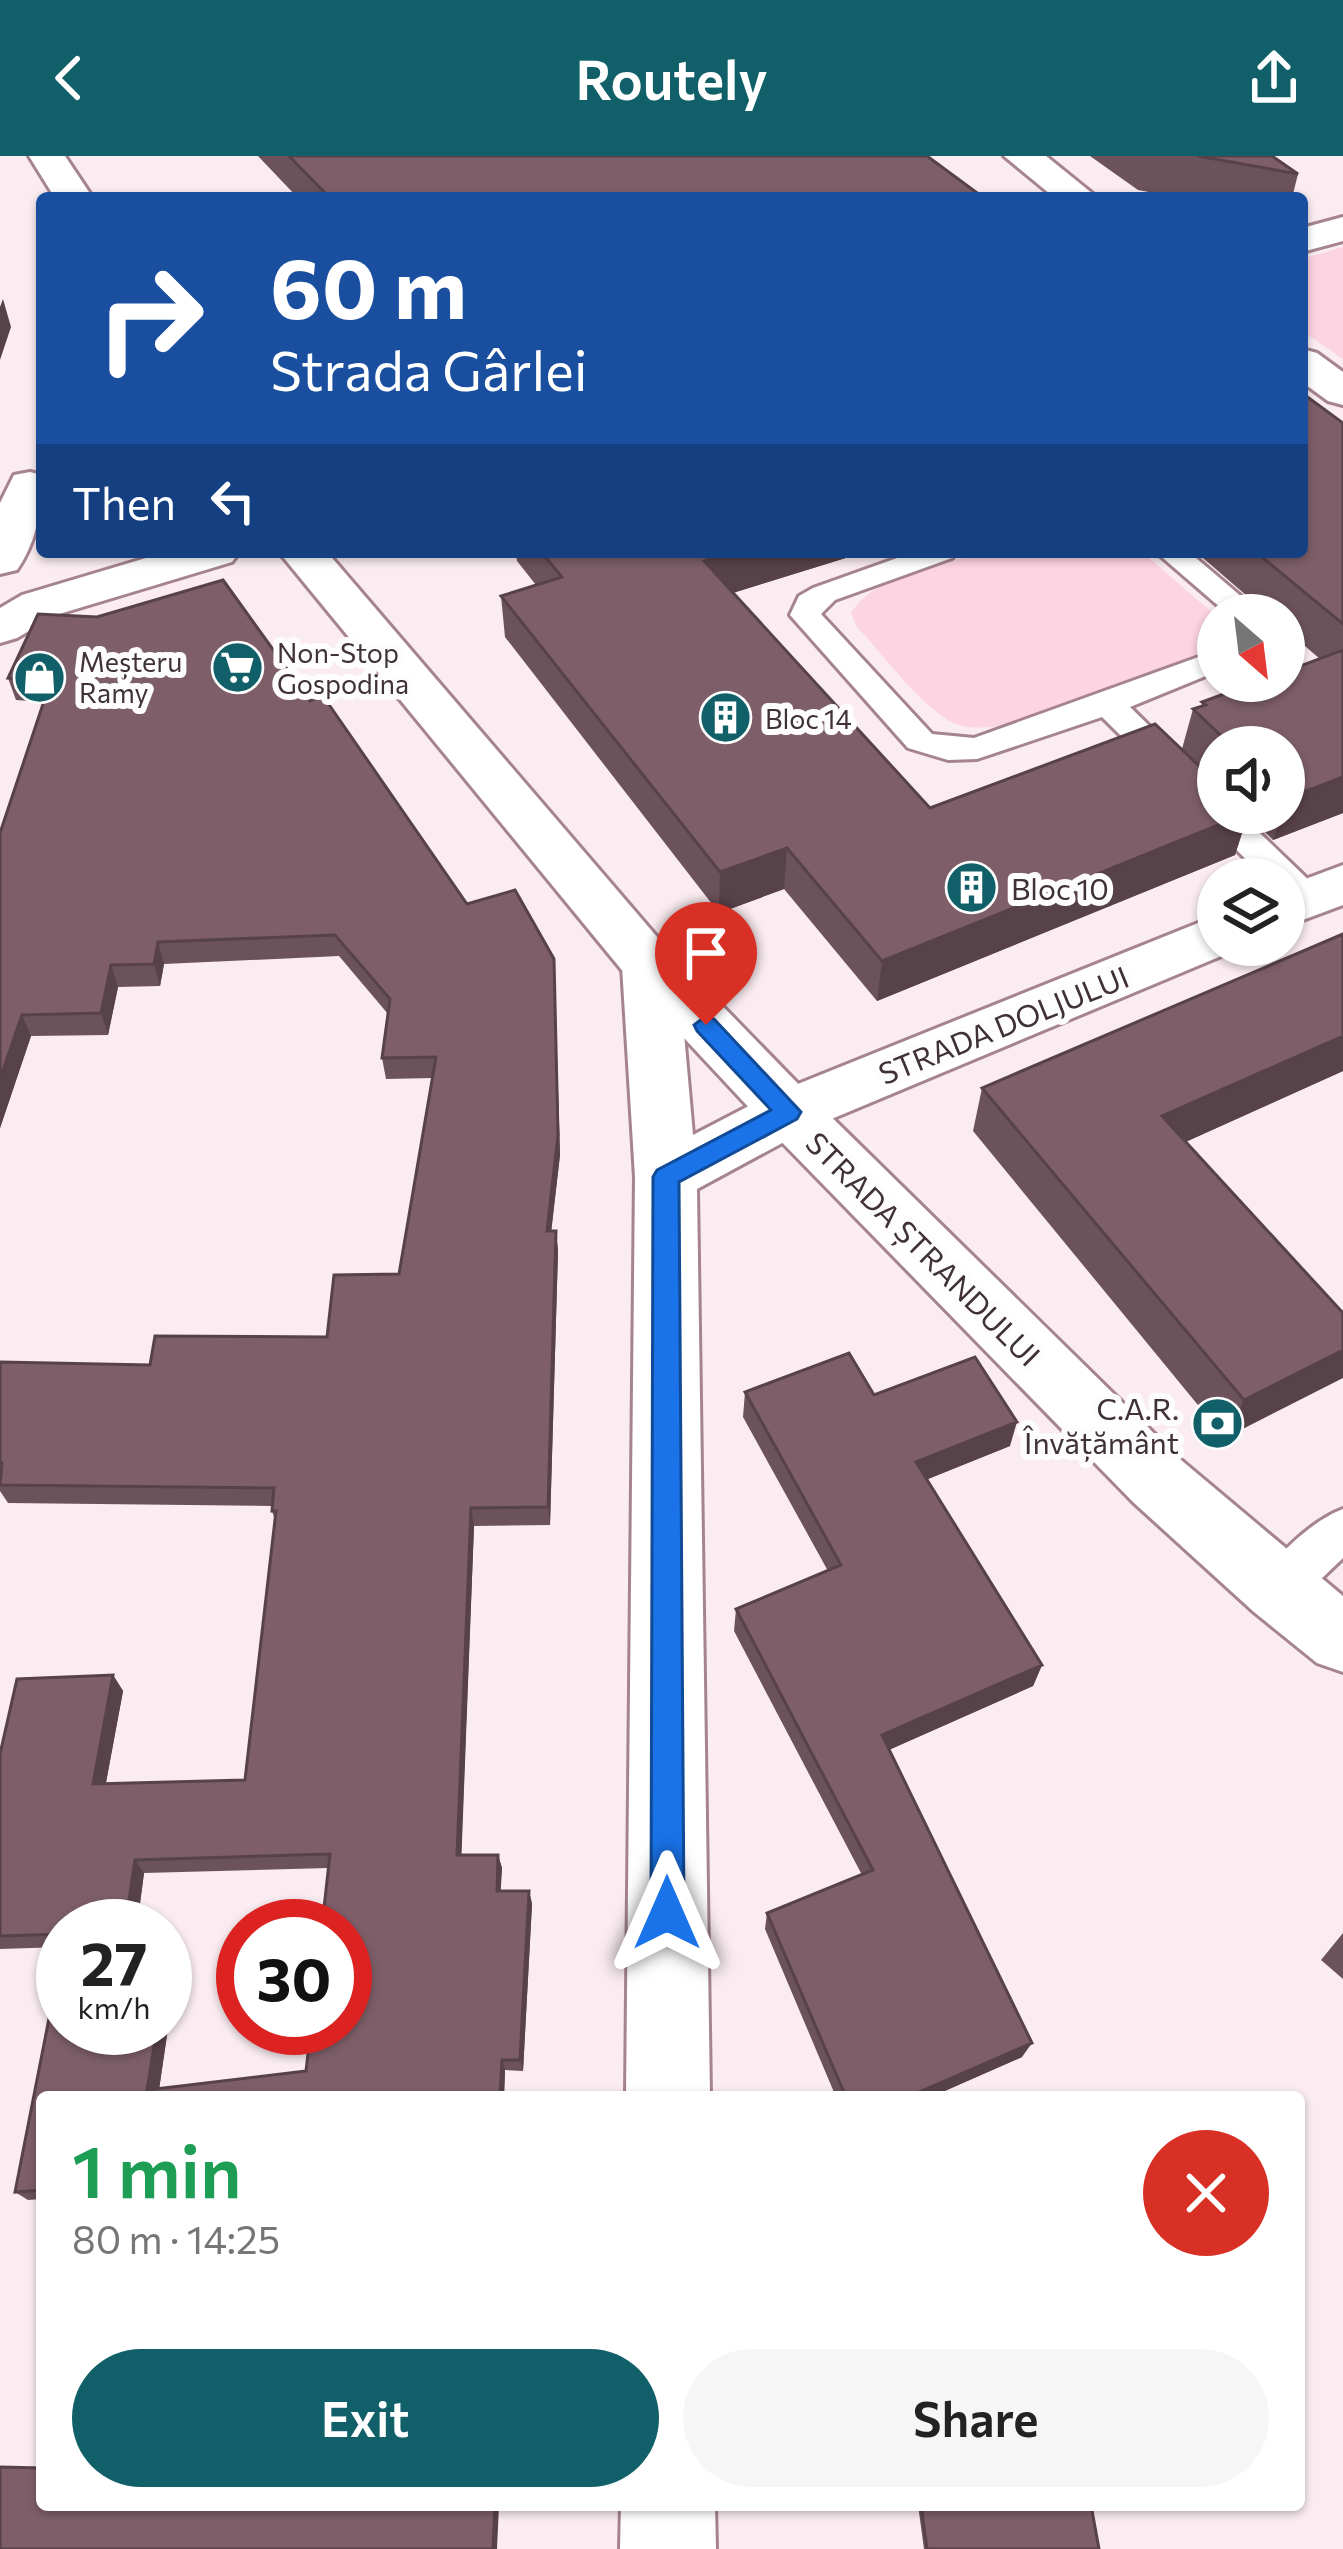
<!DOCTYPE html>
<meta charset="utf-8">
<style>
body{margin:0;font-family:Commissioner,sans-serif;background:#f6f6f6;color:#222;height:100vh;display:flex;flex-direction:column;font-size:45px;white-space:nowrap}
*{box-sizing:border-box;margin:0}
p{font-size:39px;color:#767676}
.icon{flex:none;width:66px;height:66px;fill:none;stroke:currentColor;stroke-width:2;stroke-linecap:round;stroke-linejoin:round}
.map{position:relative;flex:1;overflow:hidden}
.details{position:absolute;left:36px;top:1935px;width:1269px;height:420px;display:flex;flex-direction:column;background:#fff;border-radius:12px;box-shadow:0 3px 9px #0004}
.details>*{flex:none}
.hud{position:absolute;left:36px;top:36px;width:1272px;height:366px;border-radius:12px;box-shadow:0 3px 9px #0004;background:#1a4fa0;color:#fff;overflow:hidden}
.needle{width:78px;rotate:152deg}
.buttons{position:absolute;left:1197px;top:438px;display:grid;gap:24px}
.buttons a{display:grid;place-items:center;width:108px;height:108px;border-radius:50%;background:#fff;box-shadow:0 3px 9px #0004;font-size:60px}
.speed{position:absolute;left:36px;top:1743px;display:flex;gap:24px;font-size:60px;font-weight:700;text-align:center}
.speed>*{display:grid;place-content:center;width:156px;height:156px;border-radius:50%;background:#fff;box-shadow:0 3px 9px #0004;line-height:1}
.speed small{font-size:30px;font-weight:400}
.speed .limit{border:18px solid #d22;background:#fff;color:#111}
.pin{position:absolute;display:grid;place-items:center;width:102px;height:102px;color:#fff;margin:-123px -51px;border-radius:50% 50% 50% 0;rotate:-45deg;box-shadow:0 0 12px #0007}
.pin .icon{rotate:45deg}
.me{position:absolute;width:132px;margin:-66px;rotate:0deg;stroke-linejoin:round;filter:drop-shadow(0 0 9px #0008)}
.turn{display:flex;align-items:center;gap:42px;height:252px;padding:0 36px;font-size:54px}
.turn .icon{width:156px;height:156px;stroke-width:2.5}
.turn b{display:block;font-size:84px;line-height:102px}
.then{display:flex;align-items:center;height:114px;padding:0 36px;background:#0003;gap:24px;font-size:45px}
.round{display:grid;place-items:center;flex:none;width:126px;height:126px;border-radius:63px;background:#f6f6f6}
.overview{display:flex;align-items:center;justify-content:space-between;height:204px;padding:0 36px}
h1{font-size:72px;font-weight:600;line-height:90px;color:#1e9e55}
.action{display:flex;gap:24px;margin-top:auto;padding:24px 36px}
.action a{flex:1;height:138px;border-radius:72px;background:#116069;color:#fff;font-size:48px;font-weight:600;line-height:138px;text-align:center}
.action a+a{background:#f6f6f6;color:#222}
header{display:flex;justify-content:space-between;align-items:center;height:156px;padding:0 36px;background:#116069;color:#fff;font-size:54px;font-weight:600}
.map>svg:first-child{display:block}
.green{fill:#fdd4e1}
.lines{fill:none;stroke-linecap:round;stroke-linejoin:round}
.service-casing{stroke:#a5848f;stroke-width:6}
.minor-casing{stroke:#a5848f;stroke-width:6}
.tertiary-casing{stroke:#a5848f;stroke-width:6}
.service{fill:#fff;fill-rule:evenodd}
.minor{fill:#fff;fill-rule:evenodd}
.tertiary{fill:#fff;fill-rule:evenodd}
.wall{fill:#6c525a;fill-rule:evenodd}
.shaded-wall{fill:#58424a}
.building{fill:#7e5f69;stroke:#58424a;stroke-width:3}
.route{fill:#1a73e8;stroke:#114b97;stroke-width:3}
.labels{text-anchor:middle;dominant-baseline:central;stroke-width:12;stroke-linejoin:round;paint-order:stroke}
.far-poi-label{font-size:27px;fill:#3f3135;stroke:#fdfdfd;text-anchor:start}
.poi-label{font-size:30px;fill:#3f3135;stroke:#fdfdfd;text-anchor:start}
.street-label{font-size:30px;fill:#3f3135;stroke:#fdfdfd}
</style>
<header><svg class="icon" aria-label="back" viewBox="0 0 24 24"><path d="M15 5l-7 7 7 7"/></svg>Routely<svg class="icon" aria-label="share" viewBox="0 0 24 24"><path d="M12 15V3M7 8l5-5 5 5M5 13v7h14v-7"/></svg></header>
<div class="map">
<svg width="1343" height="2393" viewBox="0 0 1343 2393">
<rect width="100%" height="100%" fill="#faecf0"/>
<path class="green" d="M 1343,91 L 1343,203 L 1302,175 L 1302,103 Z
M 983,396 L 1142,396 L 1215,459 L 1218,490 L 1194,506 C 1144,524 1002,587 956,568 C 924,555 882,497 857,471 L 851,457 C 876,417 941,410 983,396 Z"/>
<g class="lines">
<defs>
<path id="service" d="M 914,396 L 957,396 L 952,402 L 835,444 L 821,458 L 932,578 L 974,582 L 1218,494 L 1218,515 L 1130,551 L 1218,637 L 1218,657 L 1239,657 L 1319,734 L 1324,743 L 1319,752 L 1295,752 L 1284,741 L 1284,723 L 1266,723 L 1102,561 L 977,603 L 948,604 L 908,592 L 790,459 L 799,440 L 813,432 Z
M 1156,396 L 1189,396 L 1263,459 L 1229,459 Z
M 1343,1353 L 1343,1402 L 1295,1448 L 1279,1454 L 1263,1448 L 1256,1433 C 1270,1403 1313,1364 1343,1353 Z"/>
<path id="minor" d="M 1004,0 L 1046,0 L 1098,42 L 1055,42 Z
M 1343,61 L 1343,85 L 1302,96 L 1302,72 Z
M 1302,193 L 1317,197 L 1343,216 L 1343,249 L 1328,245 L 1302,226 Z
M 30,316 L 42,319 C 42,353 37,385 17,414 L 0,418 L 0,347 L 14,319 Z
M 166,396 L 239,396 L 232,406 L 56,459 L 17,482 L 0,487 L 0,452 L 22,439 Z
M 1343,709 L 1343,749 L 1284,771 L 1284,731 Z
M 1218,759 L 1218,789 L 1240,789 L 1238,793 L 810,972 L 697,1033 L 710,1941 L 626,1941 L 635,1021 L 622,810 L 630,796 L 650,790 L 670,796 L 678,810 L 693,979 L 768,940 Z
M 621,2349 L 715,2349 L 716,2393 L 620,2393 Z"/>
<path id="tertiary" d="M 29,0 L 65,0 L 93,42 L 55,42 Z
M 279,396 L 327,396 L 670,796 L 810,940 L 1181,1304 L 1343,1440 L 1343,1516 L 1317,1507 L 1254,1456 L 1133,1346 L 768,972 L 630,824 Z"/>
</defs>
<use href="#service" class="service-casing"/>
<use href="#minor" class="minor-casing"/>
<use href="#tertiary" class="tertiary-casing"/>
<use href="#service" class="service"/>
<use href="#minor" class="minor"/>
<use href="#tertiary" class="tertiary"/>
</g>
<path class="wall" d="M 258,0 L 927,0 L 984,42 L 298,42 Z
M 1090,0 L 1272,0 L 1298,18 L 1292,42 L 1181,42 L 1138,34 Z
M 1343,267 L 1343,657 L 1273,684 L 1248,659 L 1235,699 L 877,845 L 784,733 L 719,757 L 505,481 L 501,440 L 536,429 L 517,405 L 516,396 L 865,396 L 733,437 L 930,652 L 1182,593 L 1193,553 L 1201,550 L 1202,546 L 1320,503 L 1284,472 L 1284,459 L 1269,459 L 1196,396 L 1302,396 ZM 1218,591 L 1284,591 L 1284,657 L 1218,657 Z
M 223,424 L 310,545 L 323,540 L 467,748 L 515,734 L 554,803 L 560,999 L 551,1075 L 556,1075 L 558,1095 L 550,1369 L 474,1370 L 461,1699 L 498,1699 L 502,1712 L 500,1735 L 529,1735 L 532,1748 L 523,1915 L 505,1914 L 504,1941 L 42,1941 L 42,2043 L 28,2044 L 15,2036 L 63,1791 L 63,1872 L 165,1872 L 165,1836 L 172,1845 L 159,1933 L 306,1915 L 311,1872 L 345,1872 L 345,1770 L 322,1770 L 329,1712 L 144,1717 L 137,1770 L 63,1770 L 63,1791 L 0,1793 L 0,1598 L 17,1523 L 113,1519 L 123,1535 L 106,1627 L 245,1624 L 275,1364 L 272,1355 L 272,1350 L 8,1347 L 0,1335 L 0,1206 L 150,1209 L 155,1180 L 327,1181 L 334,1119 L 399,1118 L 433,922 L 386,923 L 382,902 L 388,858 L 339,800 L 164,808 L 160,830 L 118,831 L 108,879 L 31,880 L 0,972 L 0,677 L 44,546 L 16,544 L 8,522 L 38,458 L 97,461 Z
M 1343,778 L 1343,915 L 1185,986 L 1343,1157 L 1225,1282 L 973,975 L 982,932 Z
M 745,1236 L 874,1239 L 1010,1290 L 927,1323 L 1042,1509 L 1033,1530 L 889,1594 L 1022,1901 L 931,1941 L 836,1941 L 765,1773 L 767,1757 L 862,1719 L 734,1475 L 736,1453 L 828,1415 L 743,1261 Z
M 1343,1777 L 1343,1823 L 1321,1804 Z
M 918,2349 L 1091,2349 L 1099,2393 L 924,2393 Z"/>
<path class="shaded-wall" d="M 3,143 L 11,171 L 0,204 L 0,151 Z
M 732,396 L 865,396 L 703,446 L 704,405 Z
M 1343,621 L 1343,657 L 1273,684 L 1288,642 Z
M 1248,657 L 1235,699 L 877,845 L 882,805 Z
M 787,692 L 784,733 L 719,757 L 720,716 Z
M 158,786 L 164,808 L 160,830 L 154,808 Z
M 554,803 L 560,999 L 549,1095 L 547,1075 Z
M 111,809 L 118,831 L 108,879 L 101,857 Z
M 22,859 L 31,880 L 0,972 L 0,923 Z
M 1343,880 L 1343,915 L 1148,1003 L 1162,960 Z
M 556,1075 L 558,1095 L 550,1369 L 548,1351 Z
M 1343,1194 L 1343,1222 L 1225,1282 L 1244,1244 Z
M 1017,1266 L 1010,1290 L 911,1330 L 916,1306 Z
M 471,1352 L 474,1370 L 461,1712 L 457,1699 Z
M 1042,1509 L 1033,1530 L 877,1599 L 882,1579 Z
M 113,1519 L 123,1535 L 103,1642 L 93,1628 Z
M 498,1699 L 502,1712 L 500,1748 L 497,1735 Z
M 135,1704 L 144,1717 L 137,1770 L 125,1770 Z
M 529,1735 L 532,1748 L 523,1915 L 520,1904 Z
M 165,1836 L 172,1845 L 158,1941 L 147,1934 L 157,1872 L 165,1872 Z
M 1032,1887 L 1022,1901 L 931,1941 L 908,1941 Z
M 502,1904 L 505,1914 L 504,1941 L 500,1941 Z
M 495,2349 L 499,2349 L 497,2393 L 493,2393 Z"/>
<path class="building" d="M 289,0 L 927,0 L 984,42 L 330,42 Z
M 1198,0 L 1272,0 L 1298,18 Z
M 1302,237 L 1343,267 L 1343,468 L 1256,396 L 1302,396 Z
M 541,396 L 732,396 L 704,405 L 930,652 L 1155,568 L 1218,628 L 1218,657 L 1248,657 L 882,805 L 787,692 L 720,716 L 501,440 L 562,421 Z
M 223,424 L 310,545 L 323,540 L 467,748 L 515,734 L 554,803 L 558,979 L 547,1075 L 556,1075 L 548,1351 L 471,1352 L 457,1699 L 498,1699 L 497,1735 L 529,1735 L 520,1904 L 502,1904 L 500,1941 L 42,1941 L 42,2034 L 15,2036 L 63,1791 L 63,1872 L 157,1872 L 147,1934 L 306,1915 L 311,1872 L 345,1872 L 345,1770 L 322,1770 L 330,1698 L 135,1704 L 125,1770 L 63,1770 L 63,1778 L 0,1780 L 0,1598 L 17,1523 L 113,1519 L 93,1628 L 245,1624 L 276,1355 L 272,1355 L 274,1332 L 0,1329 L 2,1307 L 0,1307 L 0,1206 L 150,1209 L 155,1180 L 327,1181 L 334,1119 L 399,1118 L 436,901 L 382,902 L 390,843 L 335,779 L 158,786 L 154,808 L 111,809 L 101,857 L 22,859 L 0,923 L 0,677 L 51,524 L 8,522 L 38,458 L 97,461 Z
M 1343,494 L 1343,621 L 1288,642 L 1284,639 L 1284,591 L 1233,591 L 1193,553 L 1206,549 L 1202,546 L 1259,525 L 1284,525 L 1284,516 Z
M 1343,778 L 1343,880 L 1162,960 L 1343,1157 L 1343,1194 L 1244,1244 L 982,932 Z
M 849,1197 L 874,1239 L 975,1201 L 1017,1266 L 916,1306 L 1042,1509 L 882,1579 L 1032,1887 L 908,1941 L 846,1941 L 767,1757 L 873,1714 L 736,1453 L 841,1409 L 745,1236 Z
M 0,2311 L 42,2312 L 42,2349 L 495,2349 L 493,2393 L 0,2393 Z
M 921,2349 L 1091,2349 L 1099,2393 L 927,2393 Z"/>
<path class="route" d="M 706,860 L 714,863 L 801,956 L 797,963 L 679,1026 L 684,1757 L 679,1768 L 667,1773 L 656,1768 L 651,1757 L 653,1021 L 657,1014 L 771,954 L 697,875 L 694,869 Z"/>
<defs>
<symbol id="supermarket-disc" viewBox="-11 -11 22 22"><circle r="9.5" fill="#116069" stroke="#fdfdfd"/><path d="M-6-5.5h2.5l.6 2H6L4.5 2H-2.5L-4.4-4H-6ZM-1.5 3.2a1.3 1.3 0 1 0 .1 0ZM3 3.2a1.3 1.3 0 1 0 .1 0Z" fill="#fff"/></symbol>
<symbol id="shop-disc" viewBox="-11 -11 22 22"><circle r="9.5" fill="#116069" stroke="#fdfdfd"/><path d="M-5-2.5h2.3a2.7 3.5 0 0 1 5.4 0H5L5.5 6h-11ZM-1.5-2.5h3a1.5 2.3 0 0 0-3 0Z" fill="#fff"/></symbol>
<symbol id="building-disc" viewBox="-11 -11 22 22"><circle r="9.5" fill="#116069" stroke="#fdfdfd"/><path d="M-4-6H4V6H1V3H-1V6H-4ZM-2.5-4.3h1.7v1.8h-1.7ZM.8-4.3h1.7v1.8H.8ZM-2.5-1h1.7V.8h-1.7ZM.8-1h1.7V.8H.8Z" fill="#fff"/></symbol>
<symbol id="bank-disc" viewBox="-11 -11 22 22"><circle r="9.5" fill="#116069" stroke="#fdfdfd"/><path d="M-6-4H6V4H-6ZM0-2.3a2.3 2.3 0 1 0 0 4.6a2.3 2.3 0 1 0 0-4.6Z" fill="#fff"/></symbol>
</defs>
<g fill-rule="evenodd">
<use href="#supermarket-disc" x="208" y="482" width="59" height="59"/>
<use href="#shop-disc" x="10" y="492" width="59" height="59"/>
<use href="#building-disc" x="696" y="532" width="59" height="59"/>
<use href="#building-disc" x="942" y="702" width="59" height="59"/>
<use href="#bank-disc" x="1188" y="1238" width="59" height="59"/>
</g>
<g class="labels">
<g class="far-poi-label">
<text x="277" y="496">Non-Stop<tspan x="277" dy="31">Gospodina</tspan></text>
<text x="79" y="505">Meșteru<tspan x="79" dy="31">Ramy</tspan></text>
<text x="765" y="562">Bloc 14</text>
</g>
<g class="poi-label">
<text x="1011" y="731">Bloc 10</text>
<text x="1179" y="1251" text-anchor="end">C.A.R.<tspan x="1179" dy="34">Învățământ</tspan></text>
</g>
<g class="street-label">
<text transform="translate(1003 868) rotate(-22)">STRADA DOLJULUI</text>
<text transform="translate(924 1092) rotate(45)">STRADA ȘTRANDULUI</text>
</g>
</g>
</svg>
<div class="buttons">
<a><svg class="needle" viewBox="-14 -14 28 28"><path d="M0-13l5 13h-10z" fill="#e53935"/><path d="M0 13l5-13h-10z" fill="#767676"/></svg></a>
<a><svg class="icon" aria-label="sound" viewBox="0 0 24 24"><path d="M4 9h4l5-4v14l-5-4H4zM17 9q2 3 0 6"/></svg></a>
<a><svg class="icon" aria-label="layers" viewBox="0 0 24 24"><path d="M12 4l9 5-9 5-9-5zM3 14l9 5 9-5"/></svg></a>
</div>
<div class="speed"><div>27<small>km/h</small></div><div class="limit">30</div></div>
<div class="pin" style="left:706px;top:869px;background:#d93025"><svg class="icon" aria-label="arrive" viewBox="0 0 24 24"><path d="M6 21V4h12l-3 4 3 4H6"/></svg></div>
<svg class="me" style="left:667px;top:1757px" viewBox="-20 -20 40 40"><path d="M0-17L14 15 0 8-14 15z" fill="#1a73e8" stroke="#fff" stroke-width="4"/></svg>
<div class="hud">
<div class="turn"><svg class="icon" aria-label="right" viewBox="0 0 24 24"><path d="M7 20v-9h11M14 6l5 5-5 5"/></svg><div><b>60 m</b>Strada Gârlei</div></div>
<div class="then">Then<svg class="icon" aria-label="left" viewBox="0 0 24 24"><path d="M17 20v-9H6M10 6l-5 5 5 5"/></svg></div>
</div>
<section class="details">
<div class="overview"><div><h1>1 min</h1><p>80 m · 14:25</p></div><a class="round" style="background:#d93025;color:#fff"><svg class="icon" aria-label="close" viewBox="0 0 24 24"><path d="M6 6l12 12M18 6L6 18"/></svg></a></div>
<div class="action"><a>Exit</a><a>Share</a></div>
</section>
</div>
